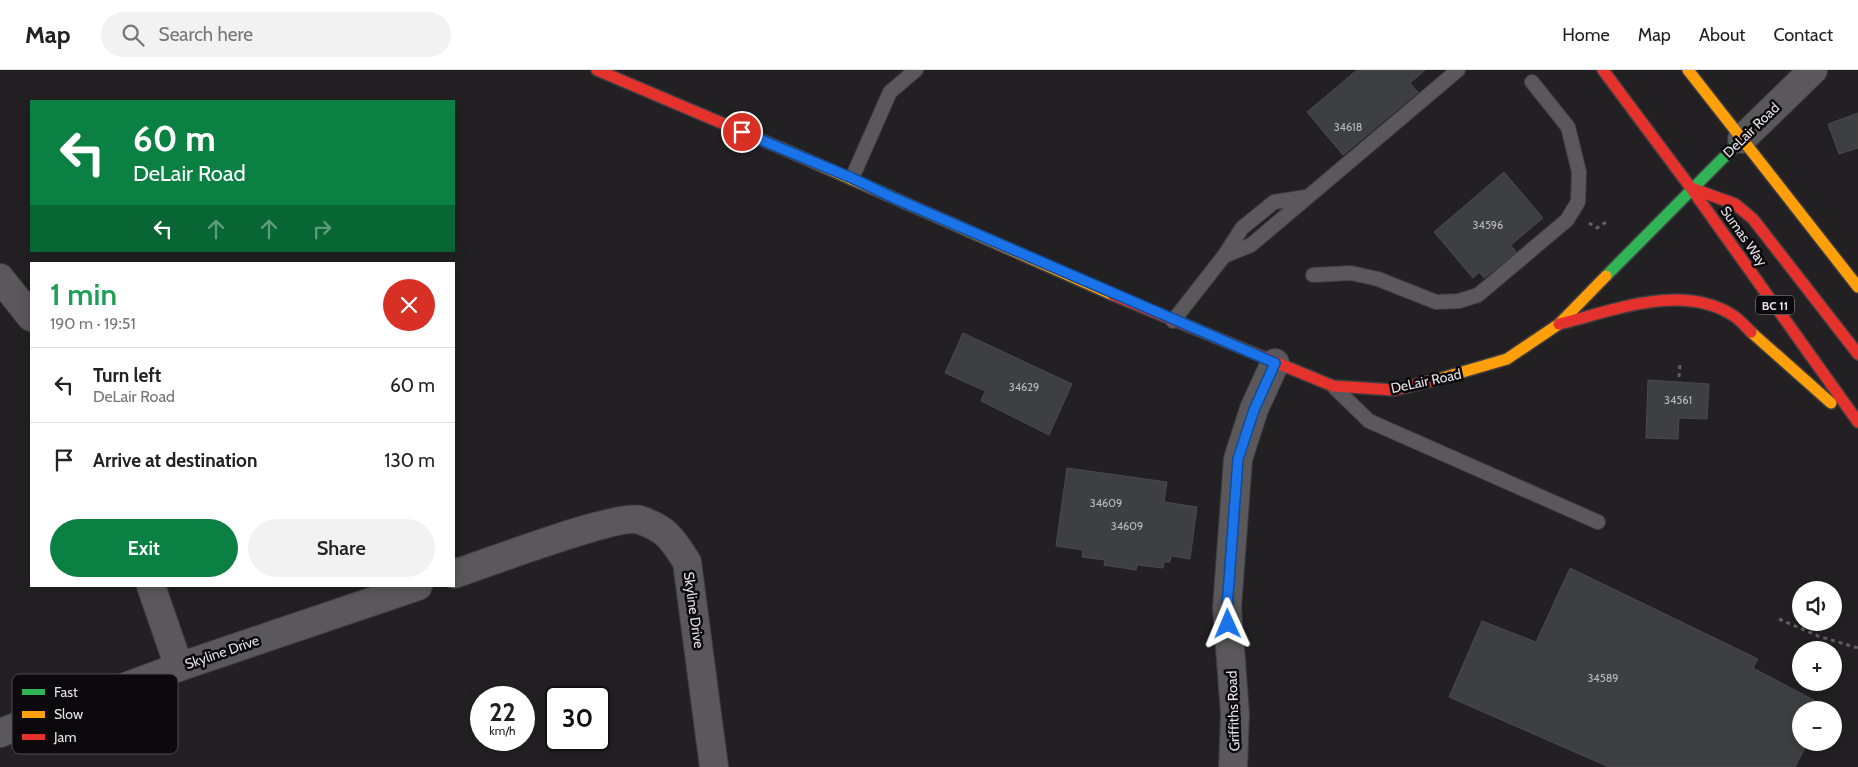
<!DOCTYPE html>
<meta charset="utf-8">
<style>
body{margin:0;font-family:Cabin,sans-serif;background:#f2f2f2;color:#222;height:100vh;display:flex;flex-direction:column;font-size:19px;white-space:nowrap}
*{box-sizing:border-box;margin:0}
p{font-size:16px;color:#767676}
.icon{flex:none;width:28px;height:28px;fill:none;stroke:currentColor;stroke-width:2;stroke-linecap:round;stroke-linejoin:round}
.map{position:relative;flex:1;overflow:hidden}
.side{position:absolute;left:30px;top:192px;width:425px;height:325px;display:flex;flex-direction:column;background:#fff;border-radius:0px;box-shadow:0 2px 12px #0003}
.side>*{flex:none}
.banner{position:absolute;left:30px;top:30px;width:425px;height:152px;border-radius:0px;box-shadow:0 2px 12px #0003;background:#0b8043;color:#fff;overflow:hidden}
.buttons{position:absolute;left:1792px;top:511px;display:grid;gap:10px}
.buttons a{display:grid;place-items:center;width:50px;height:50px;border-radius:50%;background:#fff;box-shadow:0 2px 12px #0003;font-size:25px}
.speed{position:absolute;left:470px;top:616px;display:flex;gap:10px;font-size:25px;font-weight:700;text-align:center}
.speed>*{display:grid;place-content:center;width:65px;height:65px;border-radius:50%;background:#fff;box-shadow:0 2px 12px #0003;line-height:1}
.speed small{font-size:12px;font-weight:400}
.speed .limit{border:2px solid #111;border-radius:8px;background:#fff;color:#111}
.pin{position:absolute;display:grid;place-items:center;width:42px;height:42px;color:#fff;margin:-21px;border:2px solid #fff;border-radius:50%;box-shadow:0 1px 5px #0007}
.me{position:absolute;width:55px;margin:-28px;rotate:359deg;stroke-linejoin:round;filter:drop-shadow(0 0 4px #0008)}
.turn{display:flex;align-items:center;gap:18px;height:105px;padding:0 20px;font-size:22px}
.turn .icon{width:65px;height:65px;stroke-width:2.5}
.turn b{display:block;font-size:35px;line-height:42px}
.lanes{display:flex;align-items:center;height:48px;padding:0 20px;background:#0003;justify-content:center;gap:25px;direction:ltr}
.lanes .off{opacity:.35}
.round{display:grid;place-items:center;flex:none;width:52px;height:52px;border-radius:26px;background:#f2f2f2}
.headline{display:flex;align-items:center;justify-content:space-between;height:85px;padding:0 20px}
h1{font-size:30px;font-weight:600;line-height:38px;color:#1e9e55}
.action{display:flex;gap:10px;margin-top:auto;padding:10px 20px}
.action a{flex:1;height:58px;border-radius:30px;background:#0b8043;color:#fff;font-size:20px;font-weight:600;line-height:58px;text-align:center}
.action a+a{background:#f2f2f2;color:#222}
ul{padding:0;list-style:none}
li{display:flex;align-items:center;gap:15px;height:75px;padding:0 20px;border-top:1px solid #e0e0e0}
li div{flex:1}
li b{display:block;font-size:19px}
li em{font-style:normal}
header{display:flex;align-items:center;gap:30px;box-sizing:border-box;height:70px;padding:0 25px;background:#fff;border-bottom:1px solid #e0e0e0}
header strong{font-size:24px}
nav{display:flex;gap:28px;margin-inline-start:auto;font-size:18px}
.search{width:350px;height:45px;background:#f2f2f2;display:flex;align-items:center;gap:12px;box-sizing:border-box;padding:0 18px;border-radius:28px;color:#767676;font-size:19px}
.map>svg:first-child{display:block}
.building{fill:#3e3f40;stroke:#4a4a4b}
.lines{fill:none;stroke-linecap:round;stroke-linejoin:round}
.lane-casing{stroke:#3e3d3f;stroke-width:16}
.street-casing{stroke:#3e3d3f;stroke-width:30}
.fast-casing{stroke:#3e3d3f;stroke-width:14}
.slow-casing{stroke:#3e3d3f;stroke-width:14}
.jam-casing{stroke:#3e3d3f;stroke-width:14}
.path{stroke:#605f60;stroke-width:3;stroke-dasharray:4 4;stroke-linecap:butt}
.lane{stroke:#5a585a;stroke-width:14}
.street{stroke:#5a585a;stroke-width:28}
.fast{stroke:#30b455;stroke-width:11}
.slow{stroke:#ff9f0a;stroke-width:11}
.jam{stroke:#e5322d;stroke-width:11}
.route-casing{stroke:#114b97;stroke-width:12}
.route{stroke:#1a73e8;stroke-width:9}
.labels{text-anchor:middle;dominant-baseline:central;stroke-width:5;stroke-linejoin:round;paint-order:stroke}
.number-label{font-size:11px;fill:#bab8bb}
.shield{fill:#0b090b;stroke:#a2a0a3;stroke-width:1}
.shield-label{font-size:12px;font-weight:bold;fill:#e3e0e4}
.street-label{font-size:14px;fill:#e3e0e4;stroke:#0b090b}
.key{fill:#0b090b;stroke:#4c4a4c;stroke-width:1}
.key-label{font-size:14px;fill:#e3e0e4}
</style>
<header>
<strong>Map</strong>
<div class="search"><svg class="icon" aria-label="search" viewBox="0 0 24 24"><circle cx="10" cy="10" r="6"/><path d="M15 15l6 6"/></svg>Search here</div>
<nav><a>Home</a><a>Map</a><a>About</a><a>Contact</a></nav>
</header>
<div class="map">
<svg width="1858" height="697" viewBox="0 0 1858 697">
<rect width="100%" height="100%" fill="#222022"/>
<path class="building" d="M 1357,0 L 1425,0 L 1410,13 L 1418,22 L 1343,85 L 1307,42 Z
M 1858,43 L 1858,78 L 1839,84 L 1828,54 Z
M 1504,102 L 1543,148 L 1511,175 L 1516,182 L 1484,208 L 1479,202 L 1473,208 L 1434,162 Z
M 963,263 L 1072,314 L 1049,365 L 981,331 L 985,321 L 945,303 Z
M 1648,310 L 1709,314 L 1707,349 L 1679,348 L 1678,369 L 1646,368 Z
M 1067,398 L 1167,412 L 1164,432 L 1197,437 L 1190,489 L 1171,486 L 1170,492 L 1164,492 L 1163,498 L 1137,495 L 1136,500 L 1104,495 L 1105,490 L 1082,487 L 1083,480 L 1056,476 Z
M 1570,498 L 1758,589 L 1753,598 L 1827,637 L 1825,640 L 1801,640 L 1801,672 L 1808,672 L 1795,697 L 1609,697 L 1449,627 L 1482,551 L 1536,572 Z"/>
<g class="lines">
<defs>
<path id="lane" d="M 852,108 L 890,22 L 916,0
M 1224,186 L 1251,175 L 1458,0
M 1313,205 L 1351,203 L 1378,209 L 1436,232 L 1459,231 L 1478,225 L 1567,150 L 1578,132 L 1579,102 L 1568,57 L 1532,12
M 1173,251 L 1224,186 L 1242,158 L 1274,132 L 1306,127
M 1335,318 L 1369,351 L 1598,452"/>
<path id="street" d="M 1742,69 L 1813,0
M 0,208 L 31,247
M 454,504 C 485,494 617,443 640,450 C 667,459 673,470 687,492 L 714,697
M 151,516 L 179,597
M 0,663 L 179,597 L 418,516
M 1233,697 L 1235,644 L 1227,538 L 1238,389 L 1254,339 L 1275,293"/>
<path id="fast" d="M 1606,206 L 1742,69"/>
<path id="slow" d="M 1688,0 L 1858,217
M 790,82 L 1113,225
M 1751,262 L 1831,333
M 1435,310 L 1507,289 L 1559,254 L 1606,206"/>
<path id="jam" d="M 597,0 L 790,82
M 1603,0 L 1691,118 L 1858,352
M 1691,118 L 1735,134 L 1753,149 L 1858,284
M 1113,225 L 1333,316 L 1394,320 L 1435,310
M 1559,254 C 1613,241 1682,212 1734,246 C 1740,250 1746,257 1751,262"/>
</defs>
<use href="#lane" class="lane-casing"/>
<use href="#street" class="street-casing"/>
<use href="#fast" class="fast-casing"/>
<use href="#slow" class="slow-casing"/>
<use href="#jam" class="jam-casing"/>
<path class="path" d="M 1589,153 L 1597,158 L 1606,152
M 1679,307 L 1680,294
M 1779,549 L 1818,566 L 1858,578"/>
<use href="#lane" class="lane"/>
<use href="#street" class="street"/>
<use href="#fast" class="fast"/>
<use href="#slow" class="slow"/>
<use href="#jam" class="jam"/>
</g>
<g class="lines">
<defs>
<path id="route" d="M 742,62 L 852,108 L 894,128 L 1275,293 L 1254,340 L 1238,389 L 1227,538 L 1228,554"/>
</defs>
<use href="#route" class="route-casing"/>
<use href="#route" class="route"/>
</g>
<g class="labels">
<g class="number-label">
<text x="1348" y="57">34618</text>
<text x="1488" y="155">34596</text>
<text x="1024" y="317">34629</text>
<text x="1678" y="330">34561</text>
<text x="1106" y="433">34609</text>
<text x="1127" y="456">34609</text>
<text x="1603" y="608">34589</text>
</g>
<rect class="shield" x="1756" y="225.5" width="38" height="19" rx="4"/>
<g class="shield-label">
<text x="1775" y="235">BC 11</text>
</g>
<g class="street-label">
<text transform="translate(1751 60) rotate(-44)">DeLair Road</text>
<text transform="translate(1744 166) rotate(55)">Sumas Way</text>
<text transform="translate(1426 311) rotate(-12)">DeLair Road</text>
<text transform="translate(694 540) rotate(82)">Skyline Drive</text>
<text transform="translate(222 582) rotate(-19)">Skyline Drive</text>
<text transform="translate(1233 641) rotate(-92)">Griffiths Road</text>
</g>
</g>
<rect x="12" y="604" width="166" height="80" rx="8" class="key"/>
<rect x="22" y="619" width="23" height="6" fill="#30b455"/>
<rect x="22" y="641" width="23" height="7" fill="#ff9f0a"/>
<rect x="22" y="664" width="23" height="6" fill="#e5322d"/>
<g class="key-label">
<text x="54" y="627">Fast</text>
<text x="54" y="649">Slow</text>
<text x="54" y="672">Jam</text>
</g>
</svg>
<div class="buttons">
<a><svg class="icon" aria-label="sound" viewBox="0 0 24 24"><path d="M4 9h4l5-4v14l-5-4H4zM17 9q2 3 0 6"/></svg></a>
<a>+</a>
<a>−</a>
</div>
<div class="speed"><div>22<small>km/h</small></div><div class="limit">30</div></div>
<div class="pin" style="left:742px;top:62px;background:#d93025"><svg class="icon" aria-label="arrive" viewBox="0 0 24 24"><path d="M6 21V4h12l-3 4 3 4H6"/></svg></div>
<svg class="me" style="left:1228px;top:554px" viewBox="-20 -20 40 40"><path d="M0-17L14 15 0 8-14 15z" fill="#1a73e8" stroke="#fff" stroke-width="4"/></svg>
<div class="banner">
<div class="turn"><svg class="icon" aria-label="left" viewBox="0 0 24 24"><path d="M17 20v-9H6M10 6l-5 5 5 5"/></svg><div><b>60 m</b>DeLair Road</div></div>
<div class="lanes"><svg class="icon" aria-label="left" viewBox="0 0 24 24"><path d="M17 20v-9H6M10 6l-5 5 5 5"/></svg><svg class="icon off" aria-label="ahead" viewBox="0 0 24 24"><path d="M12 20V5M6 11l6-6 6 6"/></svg><svg class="icon off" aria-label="ahead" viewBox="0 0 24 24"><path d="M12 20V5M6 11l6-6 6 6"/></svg><svg class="icon off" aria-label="right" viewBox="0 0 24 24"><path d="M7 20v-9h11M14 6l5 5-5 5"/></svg></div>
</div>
<section class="side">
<div class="headline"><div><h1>1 min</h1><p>190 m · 19:51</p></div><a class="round" style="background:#d93025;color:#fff"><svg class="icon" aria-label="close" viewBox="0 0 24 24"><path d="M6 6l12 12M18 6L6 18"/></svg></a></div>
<ul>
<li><svg class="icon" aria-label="left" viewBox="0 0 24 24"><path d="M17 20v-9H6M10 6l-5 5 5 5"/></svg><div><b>Turn left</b><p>DeLair Road</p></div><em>60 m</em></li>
<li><svg class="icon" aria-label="arrive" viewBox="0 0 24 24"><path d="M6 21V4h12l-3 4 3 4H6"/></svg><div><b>Arrive at destination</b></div><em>130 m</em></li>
</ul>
<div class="action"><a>Exit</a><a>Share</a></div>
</section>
</div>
